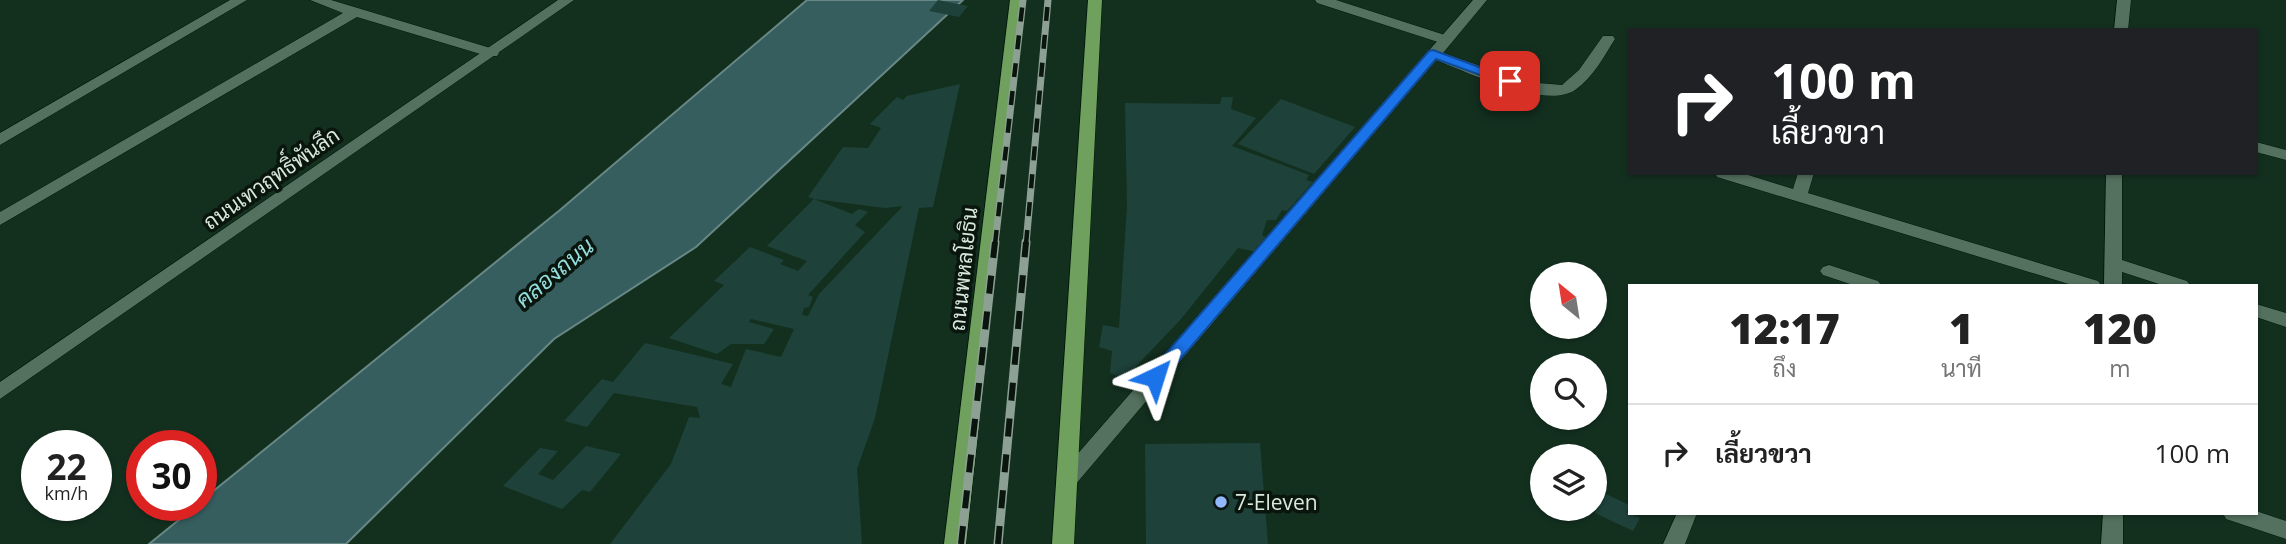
<!DOCTYPE html>
<html lang="th">
<meta charset="utf-8">
<style>
body{margin:0;font-family:"Open Sans",Sarabun,sans-serif;background:#f6f6f6;color:#222;height:100vh;display:flex;flex-direction:column;font-size:26px;white-space:nowrap}
*{box-sizing:border-box;margin:0}
p{font-size:23px;color:#767676}
.icon{flex:none;width:38px;height:38px;fill:none;stroke:currentColor;stroke-width:2;stroke-linecap:round;stroke-linejoin:round}
.map{position:relative;flex:1;overflow:hidden}
.drawer{position:absolute;left:1628px;top:284px;width:630px;height:231px;display:flex;flex-direction:column;background:#fff;border-radius:0px;box-shadow:0 2px 5px #0004}
.drawer>*{flex:none}
.hud{position:absolute;left:1628px;top:28px;width:630px;height:147px;border-radius:0px;box-shadow:0 2px 5px #0004;background:#202124;color:#fff;overflow:hidden}
.needle{width:46px;rotate:330deg}
.controls{position:absolute;left:1530px;top:262px;display:grid;gap:14px}
.controls a{display:grid;place-items:center;width:77px;height:77px;border-radius:50%;background:#fff;box-shadow:0 2px 5px #0004;font-size:35px}
.speed{position:absolute;left:21px;top:430px;display:flex;gap:14px;font-size:35px;font-weight:700;text-align:center}
.speed>*{display:grid;place-content:center;width:91px;height:91px;border-radius:50%;background:#fff;box-shadow:0 2px 5px #0004;line-height:1}
.speed small{font-size:18px;font-weight:400}
.speed .limit{border:10px solid #d22;background:#fff;color:#111}
.pin{position:absolute;display:grid;place-items:center;width:60px;height:60px;color:#fff;margin:-30px;border-radius:14px;box-shadow:0 4px 10px #0006}
.me{position:absolute;width:77px;margin:-38px;rotate:41deg;stroke-linejoin:round;filter:drop-shadow(0 0 5px #0008)}
.turn{display:flex;align-items:center;gap:24px;height:147px;padding:0 28px;font-size:32px}
.turn .icon{width:91px;height:91px;stroke-width:2.5}
.turn b{display:block;font-size:49px;line-height:60px}
.eta{display:flex;justify-content:space-evenly;align-items:center;height:119px;text-align:center}
.eta b{font-size:42px;font-weight:800;line-height:49px}
ul{padding:0;list-style:none}
li{display:flex;align-items:center;gap:21px;height:98px;padding:0 28px;border-top:2px solid #e0e0e0}
li div{flex:1}
li b{display:block;font-size:26px}
li em{font-style:normal}
.map>svg:first-child{display:block}
.water{fill:#375e5f;stroke:#688885;stroke-width:2}
.building{fill:#1e423a;fill-rule:evenodd}
.lines{fill:none;stroke-linecap:round;stroke-linejoin:round}
.lane-casing{stroke:#001708;stroke-width:1}
.street-casing{stroke:#001708;stroke-width:1}
.primary-casing{stroke:#001708;stroke-width:1}
.lane{fill:#53715e;fill-rule:evenodd}
.street{fill:#53715e;fill-rule:evenodd}
.primary{fill:#6fa05d;fill-rule:evenodd}
.rail-far1-casing{stroke:#8ca193;stroke-width:7}
.rail-casing{stroke:#8ca193;stroke-width:9}
.rail-far1{stroke:#09150d;stroke-width:4.5;stroke-dasharray:14;stroke-linecap:butt}
.rail{stroke:#09150d;stroke-width:6;stroke-dasharray:18;stroke-linecap:butt}
.route{fill:#1a73e8;stroke:#114b97;stroke-width:2}
.poi-dot{fill:#91b8fd;stroke:#09150d;stroke-width:2.5}
.labels{text-anchor:middle;dominant-baseline:central;stroke-width:7;stroke-linejoin:round;paint-order:stroke}
.street-label{font-size:21px;fill:#d9e9de;stroke:#09150d}
.poi-label{font-size:21px;fill:#d9e9de;stroke:#09150d;text-anchor:start}
.water-label{font-size:23px;font-style:italic;fill:#94dee0;stroke:#09150d}
</style>
<div class="map">
<svg width="2286" height="544" viewBox="0 0 2286 544">
<rect width="100%" height="100%" fill="#13301f"/>
<path class="water" d="M 807,0 L 963,0 L 696,247 L 554,339 L 346,544 L 149,544 L 196,506 L 201,506 L 201,501 L 560,210 Z"/>
<path class="building" d="M 938,0 L 968,6 L 959,17 L 929,11 Z
M 960,84 L 933,207 L 919,208 L 875,418 L 857,469 L 862,544 L 610,544 L 671,464 L 689,417 L 700,418 L 697,407 L 614,393 L 587,427 L 564,421 L 602,379 L 613,382 L 645,343 L 733,364 L 721,384 L 731,387 L 746,349 L 781,357 L 794,329 L 751,319 L 749,322 L 774,329 L 764,344 L 731,344 L 717,354 L 669,338 L 724,285 L 714,281 L 750,247 L 784,260 L 780,264 L 798,271 L 807,261 L 767,246 L 814,199 L 808,197 L 843,147 L 868,148 L 881,128 L 870,124 L 897,97 L 903,100 L 907,96 ZM 814,199 L 885,208 L 903,206 L 819,294 L 808,316 L 802,315 L 804,308 L 809,307 L 813,297 L 808,295 L 865,232 L 855,225 L 868,212 L 859,209 L 852,214 Z
M 1222,97 L 1233,97 L 1231,109 L 1256,118 L 1232,146 L 1309,175 L 1306,180 L 1313,182 L 1287,211 L 1282,210 L 1276,220 L 1267,220 L 1262,235 L 1269,239 L 1257,252 L 1238,248 L 1181,319 L 1124,379 L 1110,373 L 1112,351 L 1099,347 L 1103,325 L 1119,328 L 1127,206 L 1125,103 L 1220,104 Z
M 1281,99 L 1355,127 L 1314,174 L 1238,144 Z
M 1260,443 L 1268,544 L 1146,544 L 1145,444 Z
M 586,446 L 621,454 L 590,492 L 582,490 L 562,509 L 503,486 L 540,448 L 558,451 L 538,474 L 553,480 Z
M 1604,493 L 1629,505 L 1627,512 L 1640,518 L 1633,531 L 1595,513 Z"/>
<g class="lines">
<defs>
<path id="lane" d="M 230,0 L 247,0 L 0,145 L 0,133 Z
M 310,0 L 331,0 L 497,50 L 499,53 L 497,56 L 487,56 L 357,17 L 0,225 L 0,212 L 343,13 Z
M 1315,0 L 1336,0 L 1451,37 L 1453,40 L 1451,43 L 1441,43 L 1317,3 Z
M 1677,513 L 1697,513 L 1685,544 L 1663,544 Z"/>
<path id="street" d="M 558,0 L 574,0 L 0,399 L 0,382 Z
M 1473,0 L 1487,0 L 1443,53 L 1526,82 L 1562,85 L 1579,70 L 1603,36 L 1613,36 L 1615,39 C 1604,56 1593,78 1575,90 C 1546,110 1467,72 1436,60 L 1075,485 L 1068,487 L 1061,485 L 1058,479 L 1061,473 Z
M 2117,0 L 2131,0 L 2128,30 L 2114,30 Z
M 2256,142 L 2286,150 L 2286,160 L 2256,152 Z
M 1715,173 L 1742,173 L 1793,189 L 1798,173 L 1814,173 L 1808,193 L 2098,281 L 2101,285 L 2072,285 L 1717,177 Z
M 2106,173 L 2122,173 L 2122,260 L 2187,281 L 2190,285 L 2162,285 L 2122,272 L 2122,285 L 2104,285 Z
M 1829,265 L 1878,281 L 1881,285 L 1853,285 L 1823,275 L 1820,271 L 1823,267 Z
M 2256,304 L 2286,313 L 2286,327 L 2256,317 Z
M 2256,511 L 2286,521 L 2286,539 L 2226,519 L 2223,513 Z
M 2103,513 L 2123,513 L 2123,544 L 2101,544 Z"/>
<path id="primary" d="M 1010,0 L 1024,0 L 966,544 L 944,544 Z
M 1088,0 L 1102,0 L 1074,544 L 1052,544 Z"/>
</defs>
<use href="#lane" class="lane-casing"/>
<use href="#street" class="street-casing"/>
<use href="#primary" class="primary-casing"/>
<use href="#lane" class="lane"/>
<use href="#street" class="street"/>
<use href="#primary" class="primary"/>
<defs>
<path id="rail-far1" d="M 995,244 L 1023,0
M 1026,244 L 1048,0"/>
<path id="rail" d="M 961,544 L 995,242
M 998,544 L 1026,242"/>
</defs>
<use href="#rail-far1" class="rail-far1-casing"/>
<use href="#rail" class="rail-casing"/>
<use href="#rail-far1" class="rail-far1"/>
<use href="#rail" class="rail"/>
</g>
<path class="route" d="M 1433,50 L 1517,81 L 1510,85 L 1505,84 L 1436,59 L 1161,382 L 1149,382 L 1146,377 L 1149,373 L 1429,51 Z"/>
<circle class="poi-dot" cx="1221" cy="502" r="7"/>
<g class="labels">
<g class="street-label">
<text transform="translate(271 178) rotate(-35)">ถนนเทวฤทธิ์พันลึก</text>
<text transform="translate(963 269) rotate(-84)">ถนนพหลโยธิน</text>
</g>
<g class="poi-label">
<text x="1235" y="502">7-Eleven</text>
</g>
<g class="water-label">
<text transform="translate(554 272) rotate(-40)">คลองถนน</text>
</g>
</g>
</svg>
<div class="controls">
<a><svg class="needle" viewBox="-14 -14 28 28"><path d="M0-13l5 13h-10z" fill="#e53935"/><path d="M0 13l5-13h-10z" fill="#767676"/></svg></a>
<a><svg class="icon" aria-label="search" viewBox="0 0 24 24"><circle cx="10" cy="10" r="6"/><path d="M15 15l6 6"/></svg></a>
<a><svg class="icon" aria-label="layers" viewBox="0 0 24 24"><path d="M12 4l9 5-9 5-9-5zM3 14l9 5 9-5"/></svg></a>
</div>
<div class="speed"><div>22<small>km/h</small></div><div class="limit">30</div></div>
<div class="pin" style="left:1510px;top:81px;background:#d93025"><svg class="icon" aria-label="arrive" viewBox="0 0 24 24"><path d="M6 21V4h12l-3 4 3 4H6"/></svg></div>
<svg class="me" style="left:1155px;top:377px" viewBox="-20 -20 40 40"><path d="M0-17L14 15 0 8-14 15z" fill="#1a73e8" stroke="#fff" stroke-width="4"/></svg>
<div class="hud">
<div class="turn"><svg class="icon" aria-label="right" viewBox="0 0 24 24"><path d="M7 20v-9h11M14 6l5 5-5 5"/></svg><div><b>100 m</b>เลี้ยวขวา</div></div>
</div>
<section class="drawer">
<div class="eta">
<div><b>12:17</b><p>ถึง</p></div>
<div><b>1</b><p>นาที</p></div>
<div><b>120</b><p>m</p></div>
</div>
<ul>
<li><svg class="icon" aria-label="right" viewBox="0 0 24 24"><path d="M7 20v-9h11M14 6l5 5-5 5"/></svg><div><b>เลี้ยวขวา</b></div><em>100 m</em></li>
</ul>
</section>
</div>
